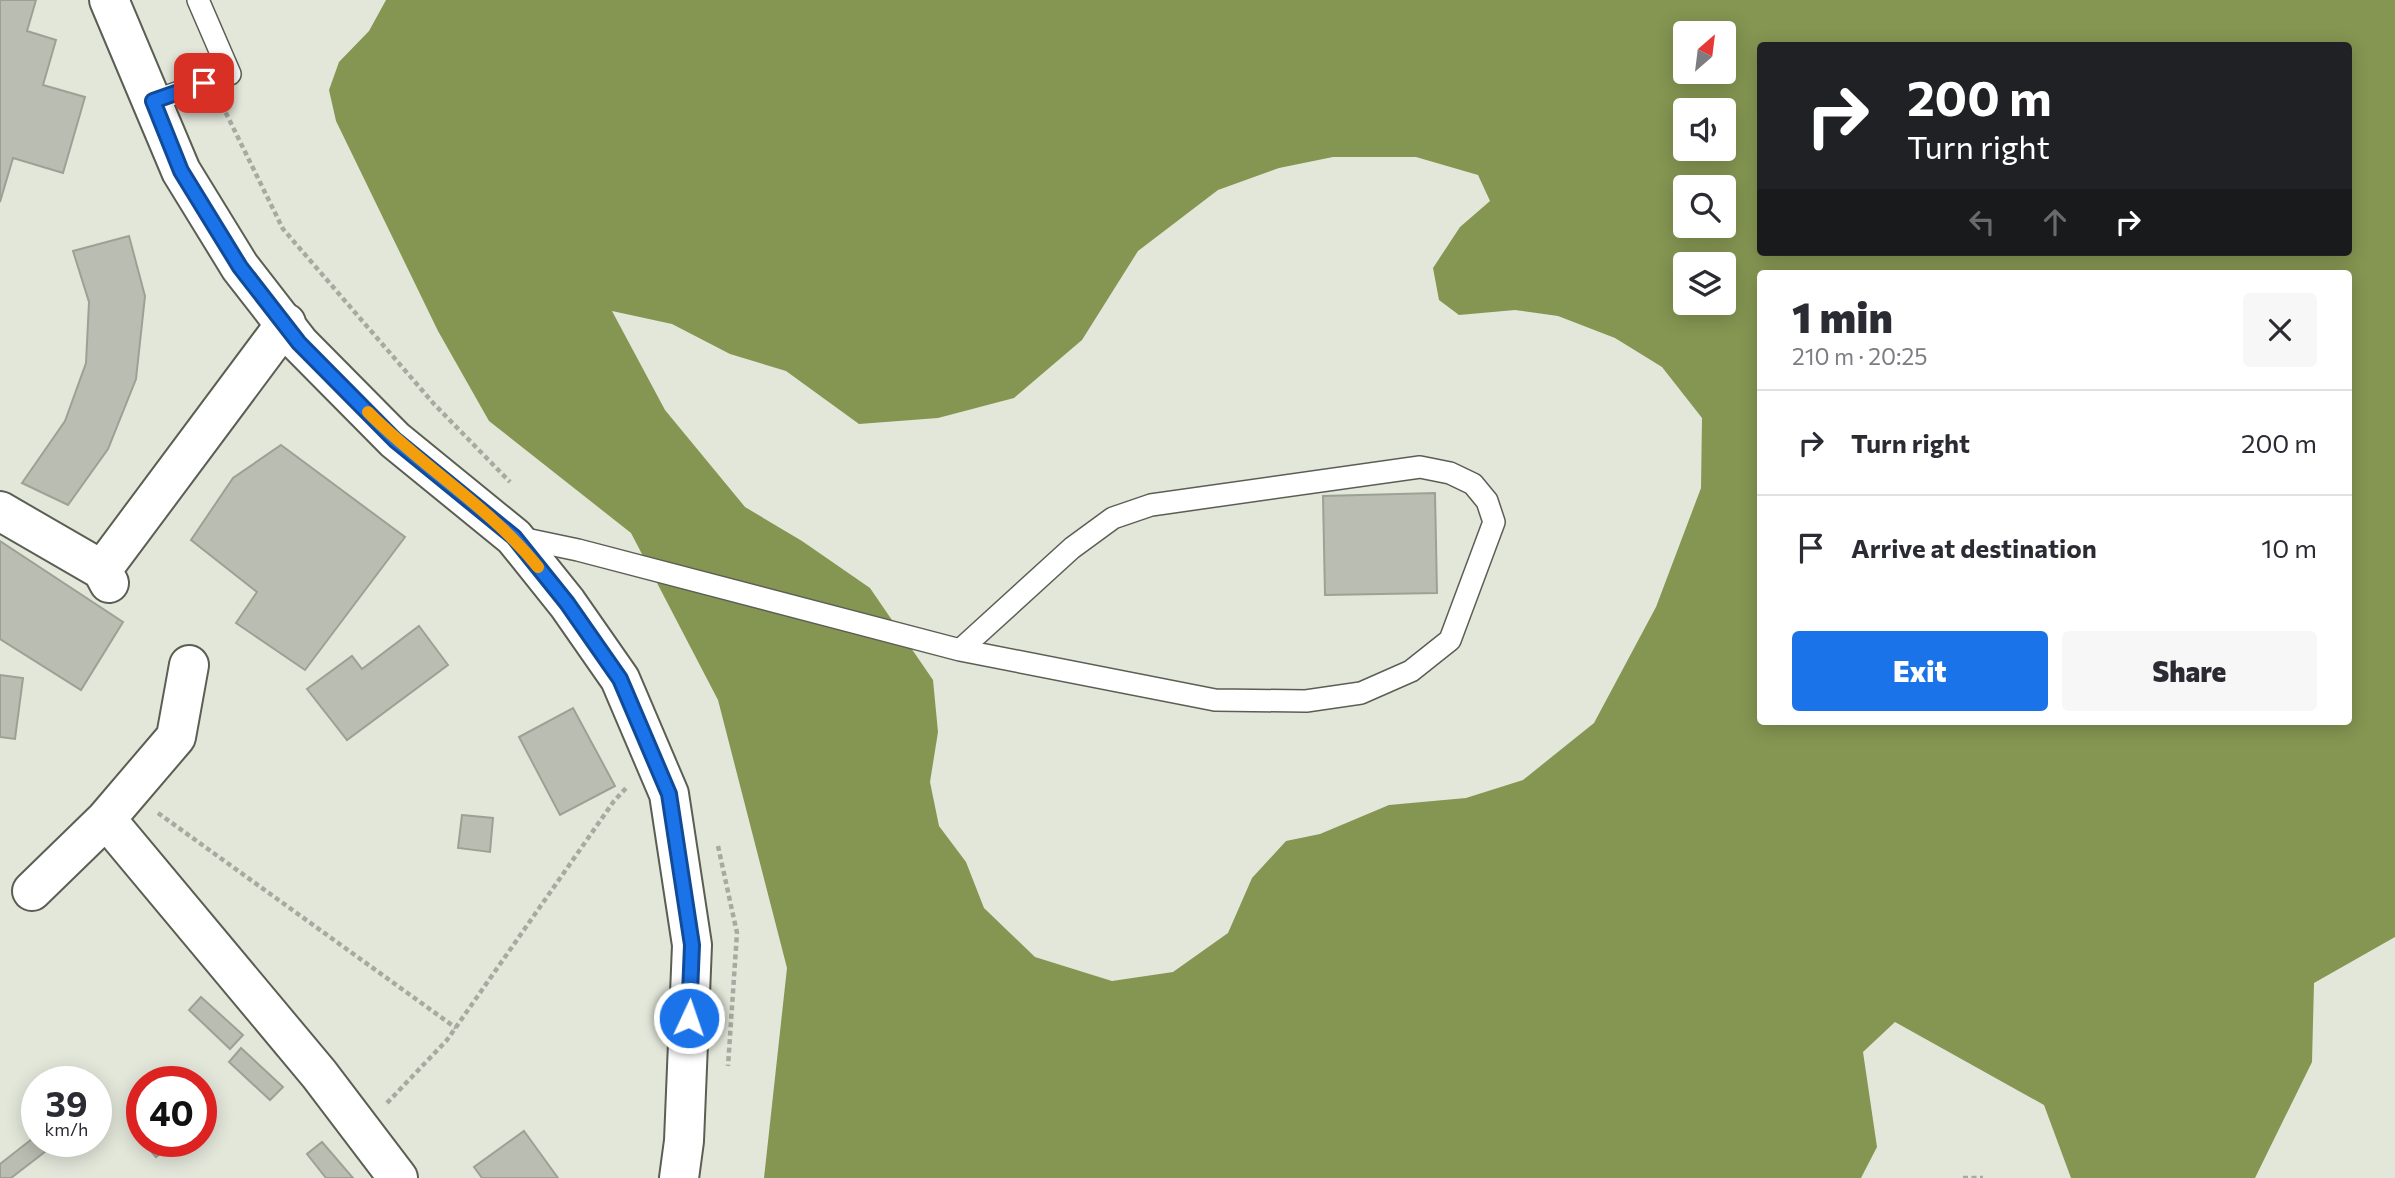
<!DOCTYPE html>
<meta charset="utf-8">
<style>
body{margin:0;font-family:Commissioner,sans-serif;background:#f7f7f7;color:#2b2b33;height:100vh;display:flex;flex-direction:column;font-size:26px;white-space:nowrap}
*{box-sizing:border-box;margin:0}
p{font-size:23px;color:#7c7c81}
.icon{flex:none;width:38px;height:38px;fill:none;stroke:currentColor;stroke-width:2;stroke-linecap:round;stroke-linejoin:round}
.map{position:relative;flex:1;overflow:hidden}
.details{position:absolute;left:1757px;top:270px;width:595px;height:455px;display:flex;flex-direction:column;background:#fff;border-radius:7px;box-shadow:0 4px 18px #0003}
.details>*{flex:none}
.banner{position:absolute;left:1757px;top:42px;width:595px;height:214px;border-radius:7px;box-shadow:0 4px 18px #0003;background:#202124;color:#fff;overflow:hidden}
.needle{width:46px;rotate:28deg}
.fabs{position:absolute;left:1673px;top:21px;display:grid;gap:14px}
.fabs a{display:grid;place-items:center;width:63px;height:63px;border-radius:7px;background:#fff;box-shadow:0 4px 18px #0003;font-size:35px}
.speed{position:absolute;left:21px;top:1066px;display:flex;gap:14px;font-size:35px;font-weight:700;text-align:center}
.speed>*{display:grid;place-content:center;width:91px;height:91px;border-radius:50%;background:#fff;box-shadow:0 4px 18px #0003;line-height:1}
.speed small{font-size:18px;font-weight:400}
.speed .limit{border:10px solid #d22;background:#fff;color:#111}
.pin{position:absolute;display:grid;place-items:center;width:60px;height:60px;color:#fff;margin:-30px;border-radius:14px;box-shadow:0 4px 10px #0006}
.me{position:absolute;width:77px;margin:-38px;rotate:3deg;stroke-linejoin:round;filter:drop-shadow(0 0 5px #0008)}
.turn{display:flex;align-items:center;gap:24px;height:147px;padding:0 35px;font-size:32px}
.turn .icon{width:91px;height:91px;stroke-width:2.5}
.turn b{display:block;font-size:49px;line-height:60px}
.lanes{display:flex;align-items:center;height:66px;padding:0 35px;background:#0003;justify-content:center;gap:35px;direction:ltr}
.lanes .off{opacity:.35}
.round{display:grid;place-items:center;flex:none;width:74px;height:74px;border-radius:7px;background:#f7f7f7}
.overview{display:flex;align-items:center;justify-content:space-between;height:119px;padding:0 35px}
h1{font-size:42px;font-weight:800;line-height:52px}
.button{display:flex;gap:14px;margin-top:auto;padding:14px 35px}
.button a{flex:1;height:80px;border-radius:7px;background:#1a73e8;color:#fff;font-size:28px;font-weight:800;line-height:80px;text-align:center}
.button a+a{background:#f7f7f7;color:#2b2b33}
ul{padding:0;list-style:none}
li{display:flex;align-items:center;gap:21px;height:105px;padding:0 35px;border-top:2px solid #e1e1e2}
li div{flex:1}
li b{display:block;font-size:26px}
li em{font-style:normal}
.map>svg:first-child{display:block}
.water{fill:#859652;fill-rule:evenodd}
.building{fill:#babdb1;stroke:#9da195;stroke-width:2}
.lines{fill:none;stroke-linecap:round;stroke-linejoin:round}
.lane-casing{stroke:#5b5e53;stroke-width:24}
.street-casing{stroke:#5b5e53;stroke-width:42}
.secondary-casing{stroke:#5b5e53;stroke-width:42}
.path{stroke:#a7aaa0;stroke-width:4.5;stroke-dasharray:5 3.5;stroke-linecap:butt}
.lane{stroke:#fff;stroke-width:21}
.street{stroke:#fff;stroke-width:38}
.secondary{stroke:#fff;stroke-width:38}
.route-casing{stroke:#114b97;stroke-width:18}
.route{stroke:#1a73e8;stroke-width:12}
.slow{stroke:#f59e0b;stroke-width:12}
</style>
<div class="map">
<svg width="2395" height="1178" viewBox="0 0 2395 1178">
<rect width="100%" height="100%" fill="#e3e7da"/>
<path class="water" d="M 386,0 L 2395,0 L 2395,937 L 2314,983 L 2312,1062 L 2255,1178 L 2071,1178 L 2044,1105 L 1895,1022 L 1863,1052 L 1877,1147 L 1861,1178 L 764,1178 L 787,968 L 718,700 L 631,533 L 489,421 L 438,331 L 336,121 L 329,90 L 339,62 L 369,31 ZM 1685,33 L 1724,33 L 1724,72 L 1685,72 ZM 1760,46 L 2348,46 L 2348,252 L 1760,252 ZM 1685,110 L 1724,110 L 1724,149 L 1685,149 ZM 1333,157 L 1416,157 L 1478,175 L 1490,201 L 1460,227 L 1433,268 L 1439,300 L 1459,315 L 1515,310 L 1558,316 L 1615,338 L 1662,367 L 1702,418 L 1701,488 L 1656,607 L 1594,723 L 1523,780 L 1466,798 L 1389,805 L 1320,834 L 1286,841 L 1252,878 L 1228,933 L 1173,972 L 1112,981 L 1035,957 L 984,908 L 966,862 L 939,826 L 930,782 L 938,732 L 933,680 L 870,588 L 802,541 L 745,507 L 665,410 L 612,311 L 672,324 L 730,354 L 786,371 L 859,424 L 938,418 L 1014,398 L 1082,340 L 1138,251 L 1218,190 L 1279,168 ZM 1685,187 L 1724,187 L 1724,226 L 1685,226 ZM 1685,264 L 1724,264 L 1724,303 L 1685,303 ZM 1760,273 L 2348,273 L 2348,721 L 1760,721 Z"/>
<path class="building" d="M 0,0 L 36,0 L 27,31 L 56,40 L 43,85 L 85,97 L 63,173 L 13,158 L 0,202 Z
M 129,236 L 145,296 L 136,379 L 108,449 L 68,505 L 22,483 L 65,421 L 86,363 L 89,302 L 73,251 Z
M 281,445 L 405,537 L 305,670 L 236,623 L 257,592 L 191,540 L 233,478 Z
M 1435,493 L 1437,593 L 1325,595 L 1323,496 Z
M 0,541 L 123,622 L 81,690 L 0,639 Z
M 419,626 L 448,665 L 347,740 L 307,689 L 352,656 L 362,669 Z
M 0,675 L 23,678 L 15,739 L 0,737 Z
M 573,708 L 615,786 L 560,815 L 519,737 Z
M 462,815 L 493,818 L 490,852 L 458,848 Z
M 201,997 L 243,1035 L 230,1049 L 189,1010 Z
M 241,1048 L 283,1087 L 270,1100 L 229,1062 Z
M 524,1131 L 558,1178 L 482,1178 L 474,1167 Z
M 37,1135 L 37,1141 L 59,1141 L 11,1178 L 0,1178 L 0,1164 Z
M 142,1141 L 176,1141 L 156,1157 Z
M 322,1142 L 353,1178 L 326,1178 L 307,1154 Z"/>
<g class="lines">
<defs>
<path id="lane" d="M 154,101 L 230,74 L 198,0
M 516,537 L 578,550 L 960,650 L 1215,700 L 1306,701 L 1361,693 L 1411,671 L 1450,640 L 1494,522 L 1487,501 L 1473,484 L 1450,473 L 1420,467 L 1151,505 L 1113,518 L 1072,548 L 960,650"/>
<path id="street" d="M 0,511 L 102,570 L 109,583
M 102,570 L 286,323
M 106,819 L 319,1074 L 398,1178
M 32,891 L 106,819 L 176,737 L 189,665"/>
<path id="secondary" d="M 109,0 L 181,171 L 240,267 L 299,343 L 395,440 L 514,537 L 567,603 L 620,679 L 669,794 L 692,945 L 684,1141 L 679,1178"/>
</defs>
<use href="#lane" class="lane-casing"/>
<use href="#street" class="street-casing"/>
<use href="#secondary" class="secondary-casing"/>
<path class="path" d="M 222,105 L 283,229 L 434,404 L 510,482
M 158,813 L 456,1028
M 718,846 L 737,933 L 728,1066
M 387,1103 L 447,1040 L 614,801 L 627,787
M 1963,1178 L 1983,1178"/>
<use href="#lane" class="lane"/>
<use href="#street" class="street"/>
<use href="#secondary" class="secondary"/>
</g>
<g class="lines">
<defs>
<path id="route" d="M 204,83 L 153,101 L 181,171 L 240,267 L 299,343 L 395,440 L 514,537 L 567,603 L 620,679 L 669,794 L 692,945 L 689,1018"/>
</defs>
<use href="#route" class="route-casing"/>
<use href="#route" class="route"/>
<path class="slow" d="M 368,412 C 422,467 490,507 538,567"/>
</g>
</svg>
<div class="fabs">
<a><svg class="needle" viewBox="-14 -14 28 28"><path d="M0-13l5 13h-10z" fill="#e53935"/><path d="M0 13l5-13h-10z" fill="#7c7c81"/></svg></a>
<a><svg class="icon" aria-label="sound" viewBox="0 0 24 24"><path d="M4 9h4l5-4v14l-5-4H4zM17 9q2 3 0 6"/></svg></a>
<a><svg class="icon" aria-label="search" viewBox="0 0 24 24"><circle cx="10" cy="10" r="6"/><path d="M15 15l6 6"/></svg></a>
<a><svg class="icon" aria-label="layers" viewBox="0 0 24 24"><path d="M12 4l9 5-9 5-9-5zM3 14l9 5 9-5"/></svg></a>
</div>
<div class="speed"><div>39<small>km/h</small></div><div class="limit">40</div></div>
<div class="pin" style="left:204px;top:83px;background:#d93025"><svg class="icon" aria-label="arrive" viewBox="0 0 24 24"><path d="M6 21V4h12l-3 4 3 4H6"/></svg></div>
<svg class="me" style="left:689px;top:1018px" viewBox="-20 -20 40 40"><circle r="17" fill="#1a73e8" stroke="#fff" stroke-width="3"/><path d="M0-11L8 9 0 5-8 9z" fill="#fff"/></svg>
<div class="banner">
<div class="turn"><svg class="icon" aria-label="right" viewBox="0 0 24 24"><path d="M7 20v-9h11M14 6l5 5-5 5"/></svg><div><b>200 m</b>Turn right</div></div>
<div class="lanes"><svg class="icon off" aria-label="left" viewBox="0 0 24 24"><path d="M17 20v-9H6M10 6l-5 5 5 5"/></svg><svg class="icon off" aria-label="ahead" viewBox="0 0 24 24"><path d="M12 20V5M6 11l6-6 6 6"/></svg><svg class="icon" aria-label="right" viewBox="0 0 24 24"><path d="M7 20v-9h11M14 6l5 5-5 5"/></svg></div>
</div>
<section class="details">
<div class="overview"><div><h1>1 min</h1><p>210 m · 20:25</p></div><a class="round"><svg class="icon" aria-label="close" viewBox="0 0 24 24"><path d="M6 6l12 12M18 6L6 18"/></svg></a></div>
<ul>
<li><svg class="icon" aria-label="right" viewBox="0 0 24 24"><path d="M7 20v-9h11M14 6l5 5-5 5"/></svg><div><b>Turn right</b></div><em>200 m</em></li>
<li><svg class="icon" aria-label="arrive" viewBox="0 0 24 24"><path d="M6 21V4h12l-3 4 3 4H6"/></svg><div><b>Arrive at destination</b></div><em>10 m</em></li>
</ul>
<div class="button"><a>Exit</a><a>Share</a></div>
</section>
</div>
